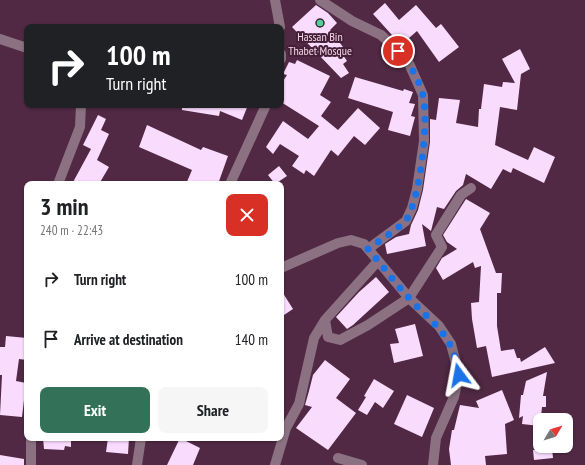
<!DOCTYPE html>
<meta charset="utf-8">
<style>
body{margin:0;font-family:"PT Sans Narrow",sans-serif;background:#f6f6f6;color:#202124;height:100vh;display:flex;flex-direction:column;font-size:15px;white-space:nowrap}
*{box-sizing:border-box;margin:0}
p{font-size:13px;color:#757577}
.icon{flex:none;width:22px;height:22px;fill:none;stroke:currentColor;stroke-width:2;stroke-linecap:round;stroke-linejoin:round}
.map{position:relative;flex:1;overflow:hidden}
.details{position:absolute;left:24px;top:181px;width:260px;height:260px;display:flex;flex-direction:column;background:#fff;border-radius:8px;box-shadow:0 1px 3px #0004}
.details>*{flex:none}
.top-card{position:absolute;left:24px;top:24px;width:260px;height:84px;border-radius:8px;box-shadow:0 1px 3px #0004;background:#202124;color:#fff;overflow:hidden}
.needle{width:26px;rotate:52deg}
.fabs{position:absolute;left:533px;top:413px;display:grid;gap:8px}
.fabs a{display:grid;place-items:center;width:40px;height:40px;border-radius:8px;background:#fff;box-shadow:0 1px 3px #0004;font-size:20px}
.pin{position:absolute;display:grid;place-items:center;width:34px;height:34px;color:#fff;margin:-17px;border:2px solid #fff;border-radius:50%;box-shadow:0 1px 4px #0007}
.me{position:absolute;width:44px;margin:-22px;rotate:347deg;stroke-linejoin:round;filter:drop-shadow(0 0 3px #0008)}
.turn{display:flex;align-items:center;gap:14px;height:84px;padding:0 16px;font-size:18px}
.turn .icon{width:52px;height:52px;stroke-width:2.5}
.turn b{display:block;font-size:28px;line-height:34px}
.round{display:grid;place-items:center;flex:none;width:42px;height:42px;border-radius:8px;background:#f6f6f6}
.summary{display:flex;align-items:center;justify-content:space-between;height:68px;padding:0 16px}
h1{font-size:24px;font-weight:600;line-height:30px}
.button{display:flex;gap:8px;margin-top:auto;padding:8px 16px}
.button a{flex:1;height:46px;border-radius:8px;background:#347159;color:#fff;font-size:16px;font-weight:600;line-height:46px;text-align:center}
.button a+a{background:#f6f6f6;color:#202124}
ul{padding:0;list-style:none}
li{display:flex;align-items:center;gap:12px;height:60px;padding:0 16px}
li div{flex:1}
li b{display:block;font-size:15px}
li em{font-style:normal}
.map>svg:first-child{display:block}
.building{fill:#f9dbfe}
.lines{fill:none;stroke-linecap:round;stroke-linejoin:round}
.minor{stroke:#8b7181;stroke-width:10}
.route{stroke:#1a73e8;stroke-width:7;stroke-dasharray:0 12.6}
.poi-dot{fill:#4dd39a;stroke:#461f39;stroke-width:1.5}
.labels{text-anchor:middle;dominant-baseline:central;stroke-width:4;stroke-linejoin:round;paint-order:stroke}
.poi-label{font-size:12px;fill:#f3d8e8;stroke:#461f39}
</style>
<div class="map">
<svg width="585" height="465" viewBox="0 0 585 465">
<rect width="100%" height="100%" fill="#512944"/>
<path class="building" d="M 385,3 L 399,20 L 416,5 L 436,28 L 441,24 L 459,47 L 439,62 L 417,31 L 401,45 L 373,14 Z
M 316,5 L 328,13 L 337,23 L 330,30 L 343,47 L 339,49 L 347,61 L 343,64 L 349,73 L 341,78 L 292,27 Z
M 520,49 L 530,69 L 521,74 L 517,110 L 500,107 L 495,145 L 528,160 L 534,147 L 555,157 L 544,183 L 513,168 L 511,173 L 503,169 L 491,189 L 466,174 L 463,185 L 456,191 L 444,209 L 437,207 L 431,231 L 422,224 L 426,246 L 387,254 L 385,244 L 396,237 L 409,234 L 411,225 L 418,210 L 423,190 L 430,142 L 430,119 L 436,120 L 439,98 L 460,100 L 456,123 L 478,127 L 479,109 L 481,109 L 484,84 L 502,87 L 503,82 L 515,83 L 502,59 Z
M 297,60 L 330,76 L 320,95 L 331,102 L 321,116 L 338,130 L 358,108 L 380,128 L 365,145 L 354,136 L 338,156 L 331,150 L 314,176 L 306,170 L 304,174 L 292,166 L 299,156 L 280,144 L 273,154 L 266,147 L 283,121 L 308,139 L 319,126 L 281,102 L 281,84 L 287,75 L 283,74 L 289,62 L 295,64 Z
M 355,77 L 403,91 L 404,89 L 413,92 L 409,103 L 415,104 L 411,116 L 415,117 L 410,136 L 388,130 L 393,112 L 348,98 Z
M 182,105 L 248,105 L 242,120 L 220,111 L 219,116 L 182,110 Z
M 98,115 L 106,119 L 101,130 L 109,134 L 97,160 L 109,167 L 99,184 L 72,184 L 91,149 L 83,145 Z
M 147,125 L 201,150 L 203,147 L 228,156 L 218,184 L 186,184 L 192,170 L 139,147 Z
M 279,166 L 287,176 L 275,184 L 268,175 Z
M 466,199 L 490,213 L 480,229 L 496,273 L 502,273 L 501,293 L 497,293 L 497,326 L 501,351 L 514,349 L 517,358 L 520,358 L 521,362 L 545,347 L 555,363 L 492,377 L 486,346 L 477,348 L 472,319 L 471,303 L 479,302 L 481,266 L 475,268 L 473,262 L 443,280 L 436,268 L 442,258 L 457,249 L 447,242 L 443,235 Z
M 376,277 L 389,292 L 353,325 L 347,329 L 336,317 L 359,292 Z
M 281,290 L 293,309 L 281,317 Z
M 415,324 L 423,356 L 394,363 L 390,344 L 399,343 L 395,329 Z
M 6,336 L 27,338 L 27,360 L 19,359 L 16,381 L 26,383 L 22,417 L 0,415 L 2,375 L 0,375 L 0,347 L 5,347 Z
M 325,360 L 350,379 L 336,398 L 356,413 L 328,450 L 296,428 L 312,407 L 305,405 L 309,391 L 313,375 Z
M 547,372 L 543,396 L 546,396 L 546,407 L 542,407 L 540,426 L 522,424 L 523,416 L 519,418 L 521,395 L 523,395 L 526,381 Z
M 374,379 L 394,391 L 383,408 L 375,402 L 367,415 L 358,410 L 366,397 L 364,396 Z
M 502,390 L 514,420 L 505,424 L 507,454 L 485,456 L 486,465 L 451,465 L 449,449 L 452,430 L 454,430 L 460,405 L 479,408 L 476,401 Z
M 407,395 L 434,408 L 422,437 L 394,424 Z
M 43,438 L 71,438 L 71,447 L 65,446 L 64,450 L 44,449 Z
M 108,438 L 129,438 L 128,454 L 106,452 Z
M 180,438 L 200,448 L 193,465 L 167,465 Z
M 552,448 L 553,458 L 534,460 L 533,450 Z
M 0,455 L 24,459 L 24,465 L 0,465 Z"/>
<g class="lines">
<path class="minor" d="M 275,0 L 280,27
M 320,0 L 352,21 L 381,35 L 407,59 L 423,95 L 424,141 L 417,189 L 412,208 L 406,221 L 368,249
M 0,39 L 27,48
M 281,54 L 281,59
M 58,184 L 80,127 L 81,105
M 230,184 L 266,105
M 281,268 L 338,243 L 351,240 L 364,244 L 409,298 L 439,326 L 451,344 L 459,375 L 454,397 L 436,438 L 433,465
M 325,320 L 328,337 L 340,340 L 368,325 L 409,298 L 442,247 L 436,235 L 461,195 L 471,188
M 31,438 L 31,465
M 338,458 L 362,465
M 137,465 L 141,438
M 275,465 L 286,428 L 299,404 L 314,338 L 325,320 L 378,261"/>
</g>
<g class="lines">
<path class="route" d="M 398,51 C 408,60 421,83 423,96 C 429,123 420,196 407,219 C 403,226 376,243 368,249 C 382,265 395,283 409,298 C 437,329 451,331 459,375"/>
</g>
<circle class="poi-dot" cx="320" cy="23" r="4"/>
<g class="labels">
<g class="poi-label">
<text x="320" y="36">Hassan Bin<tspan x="320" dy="14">Thabet Mosque</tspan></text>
</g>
</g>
</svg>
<div class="fabs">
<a><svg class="needle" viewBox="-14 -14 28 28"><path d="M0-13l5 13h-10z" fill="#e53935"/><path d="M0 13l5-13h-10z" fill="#757577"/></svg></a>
</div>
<div class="pin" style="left:398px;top:51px;background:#d93025"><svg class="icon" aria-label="arrive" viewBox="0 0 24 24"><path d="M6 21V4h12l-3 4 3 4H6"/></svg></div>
<svg class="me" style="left:459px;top:375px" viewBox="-20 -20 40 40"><path d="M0-17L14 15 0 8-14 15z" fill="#1a73e8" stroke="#fff" stroke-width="4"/></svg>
<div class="top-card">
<div class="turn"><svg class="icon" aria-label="right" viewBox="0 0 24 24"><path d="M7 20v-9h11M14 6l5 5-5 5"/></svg><div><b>100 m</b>Turn right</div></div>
</div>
<section class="details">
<div class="summary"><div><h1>3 min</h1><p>240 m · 22:43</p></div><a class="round" style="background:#d93025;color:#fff"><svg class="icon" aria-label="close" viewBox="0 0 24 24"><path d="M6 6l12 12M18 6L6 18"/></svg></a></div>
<ul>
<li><svg class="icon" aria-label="right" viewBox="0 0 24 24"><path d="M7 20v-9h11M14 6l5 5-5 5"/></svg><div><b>Turn right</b></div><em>100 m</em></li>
<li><svg class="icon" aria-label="arrive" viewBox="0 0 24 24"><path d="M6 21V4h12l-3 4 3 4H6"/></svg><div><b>Arrive at destination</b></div><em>140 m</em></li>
</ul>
<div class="button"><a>Exit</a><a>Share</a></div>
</section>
</div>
